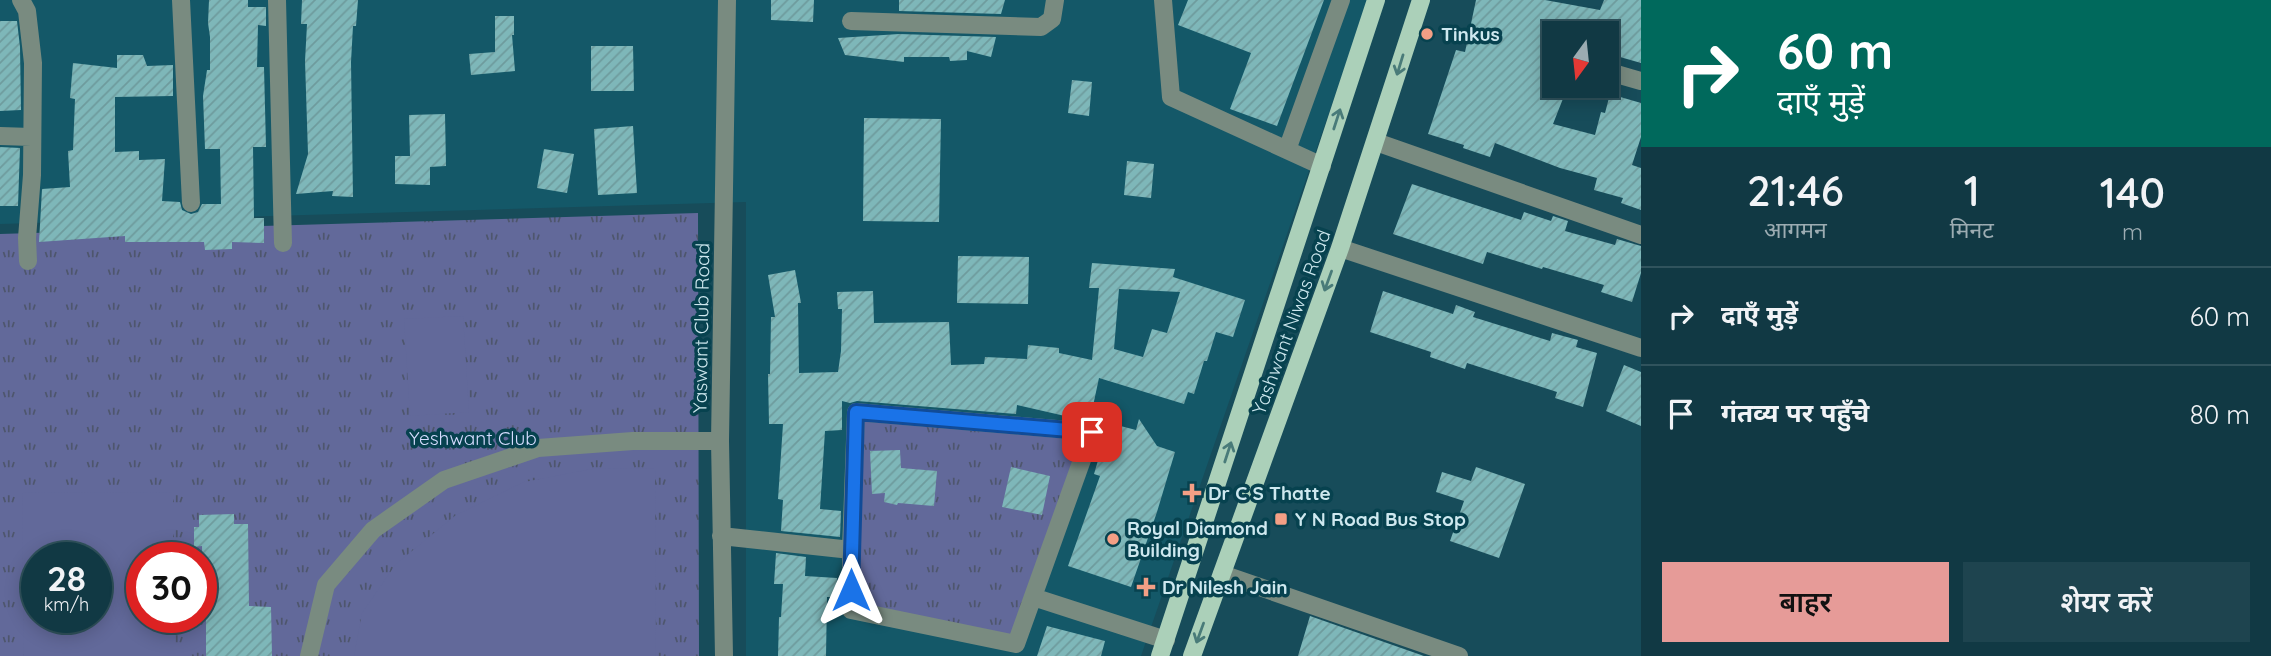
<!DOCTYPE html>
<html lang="hi">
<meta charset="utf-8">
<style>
body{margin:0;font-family:Quicksand,"Noto Sans Devanagari",sans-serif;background:#1e444f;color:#f1f3f6;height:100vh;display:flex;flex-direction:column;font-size:26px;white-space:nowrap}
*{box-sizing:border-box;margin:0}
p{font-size:23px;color:#9cacb2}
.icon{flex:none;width:38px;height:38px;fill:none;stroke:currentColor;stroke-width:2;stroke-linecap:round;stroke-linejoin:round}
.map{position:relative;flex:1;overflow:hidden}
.sheet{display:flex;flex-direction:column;background:#113944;width:630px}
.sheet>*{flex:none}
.guide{background:#00695c;color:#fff;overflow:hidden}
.needle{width:46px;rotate:195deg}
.controls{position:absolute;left:1542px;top:21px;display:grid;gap:14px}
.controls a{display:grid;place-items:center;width:77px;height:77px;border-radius:0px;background:#113944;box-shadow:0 4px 18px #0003,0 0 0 2px #30535d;font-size:35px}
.speed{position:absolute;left:21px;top:542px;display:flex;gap:14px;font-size:35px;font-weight:700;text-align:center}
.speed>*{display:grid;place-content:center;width:91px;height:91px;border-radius:50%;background:#113944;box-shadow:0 4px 18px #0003,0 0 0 2px #30535d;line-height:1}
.speed small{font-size:18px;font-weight:400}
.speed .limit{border:10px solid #d22;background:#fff;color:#111}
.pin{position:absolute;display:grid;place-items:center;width:60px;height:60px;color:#fff;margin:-30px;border-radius:14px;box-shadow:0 4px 10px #0006}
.me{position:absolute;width:77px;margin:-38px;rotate:0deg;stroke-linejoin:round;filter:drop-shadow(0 0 5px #0008)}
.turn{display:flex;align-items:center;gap:24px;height:147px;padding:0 21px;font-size:32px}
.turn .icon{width:91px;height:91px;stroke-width:2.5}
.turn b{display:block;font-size:49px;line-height:60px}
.eta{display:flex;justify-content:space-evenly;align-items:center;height:119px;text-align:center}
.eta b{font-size:42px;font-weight:600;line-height:49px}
.action{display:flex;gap:14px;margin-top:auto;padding:14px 21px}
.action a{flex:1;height:80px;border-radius:0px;background:#e69b98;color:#111;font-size:28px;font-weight:600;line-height:80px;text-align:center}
.action a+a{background:#1e444f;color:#f1f3f6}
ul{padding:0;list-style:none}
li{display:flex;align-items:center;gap:21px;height:98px;padding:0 21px;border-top:2px solid #30535d}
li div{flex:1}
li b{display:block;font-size:26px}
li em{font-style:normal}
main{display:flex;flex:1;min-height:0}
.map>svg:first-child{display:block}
.built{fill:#145868}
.park{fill:url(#park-tufts);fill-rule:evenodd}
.pitch{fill:#62699a;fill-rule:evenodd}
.building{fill:url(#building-hatch);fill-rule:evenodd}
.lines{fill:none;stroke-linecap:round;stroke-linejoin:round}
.minor{stroke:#798b80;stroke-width:18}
.major{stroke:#abd0b9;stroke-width:18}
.oneway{stroke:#497b79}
.route-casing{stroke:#114b97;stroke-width:18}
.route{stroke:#1a73e8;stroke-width:12}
.poi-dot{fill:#f39f85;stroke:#07424f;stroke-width:2.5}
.labels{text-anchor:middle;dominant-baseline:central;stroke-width:7;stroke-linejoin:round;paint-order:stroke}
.poi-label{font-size:19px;font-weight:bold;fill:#cee8ef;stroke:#07424f;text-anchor:start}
.street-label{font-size:19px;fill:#cee8ef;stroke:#07424f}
.park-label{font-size:19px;fill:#d6dcff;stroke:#07424f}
</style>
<main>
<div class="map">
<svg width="1641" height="656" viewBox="0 0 1641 656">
<defs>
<pattern id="park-tufts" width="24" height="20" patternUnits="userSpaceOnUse" patternTransform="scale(1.75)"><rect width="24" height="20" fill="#62699a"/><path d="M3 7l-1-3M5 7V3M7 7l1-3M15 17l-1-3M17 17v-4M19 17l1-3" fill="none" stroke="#4e566d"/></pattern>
<pattern id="building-hatch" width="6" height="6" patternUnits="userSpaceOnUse" patternTransform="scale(1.75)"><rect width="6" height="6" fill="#7eb7b9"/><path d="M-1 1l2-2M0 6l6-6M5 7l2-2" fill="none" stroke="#6e9b9d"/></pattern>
</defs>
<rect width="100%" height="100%" fill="#174c5a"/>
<path class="built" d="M 0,0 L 1368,0 L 1141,656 L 746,656 L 746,202 L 0,224 Z"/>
<path class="park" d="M 698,213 L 699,656 L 0,656 L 0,234 ZM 37,558 L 96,558 L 96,618 L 37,618 ZM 142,558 L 201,558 L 201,618 L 142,618 Z
M 856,412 L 1092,432 L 1016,644 L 851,610 Z"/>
<path class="pitch" d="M 463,316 L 469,412 L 410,416 L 404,319 Z
M 597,468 L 655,469 L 656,656 L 354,656 L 362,613 L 396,564 L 456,515 L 524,482 Z
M 173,492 L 173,558 L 142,558 L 142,618 L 174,618 L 174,656 L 24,656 L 22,493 ZM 96,558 L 96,618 L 37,618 L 37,558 Z"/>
<path class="building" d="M 209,0 L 248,0 L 248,7 L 266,7 L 266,26 L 258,25 L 257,67 L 264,67 L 266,147 L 253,147 L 254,218 L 264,218 L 264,243 L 232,242 L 232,249 L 205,250 L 204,242 L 125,242 L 125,236 L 39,242 L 42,189 L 70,187 L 68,151 L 73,150 L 75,99 L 70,98 L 73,63 L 117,68 L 117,55 L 143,55 L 147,66 L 173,65 L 173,96 L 115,97 L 115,152 L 139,151 L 139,160 L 165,159 L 162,201 L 180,202 L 182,210 L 191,214 L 198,212 L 202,204 L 221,204 L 220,149 L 205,149 L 203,96 L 207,70 L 210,70 L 210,37 L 208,23 Z
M 302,0 L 358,0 L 356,26 L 353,26 L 351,62 L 353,197 L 332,196 L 333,191 L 296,194 L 308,154 L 305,61 L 307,24 L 301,24 Z
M 771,0 L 814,0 L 813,22 L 771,20 Z
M 899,0 L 1005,0 L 1001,14 L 899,11 Z
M 1188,0 L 1324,0 L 1277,126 L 1230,109 L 1251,53 L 1178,25 Z
M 1476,0 L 1545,0 L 1600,10 L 1604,0 L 1641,0 L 1641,63 L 1606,53 L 1606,33 L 1554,33 L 1554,86 L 1568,86 L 1553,124 L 1595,135 L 1601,112 L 1605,113 L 1610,94 L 1641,103 L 1641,137 L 1632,165 L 1641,168 L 1641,210 L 1621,203 L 1623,198 L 1594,190 L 1597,178 L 1560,168 L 1495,143 L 1490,157 L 1463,148 L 1464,145 L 1428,134 L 1456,50 L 1465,52 Z
M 495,16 L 514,16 L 514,35 L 512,35 L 515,71 L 471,75 L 469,54 L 495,52 Z
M 0,21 L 17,21 L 20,47 L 21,110 L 0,111 Z
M 899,34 L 996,37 L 991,57 L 967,51 L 967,60 L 950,61 L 949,57 L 904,57 L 904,62 L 845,55 L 838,38 Z
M 591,46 L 633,46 L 634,91 L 591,91 Z
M 1072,80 L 1092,82 L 1089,116 L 1068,113 Z
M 445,114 L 446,166 L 430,167 L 430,185 L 395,184 L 395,156 L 410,156 L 409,115 Z
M 864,118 L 941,119 L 939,222 L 863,221 Z
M 633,126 L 637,193 L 598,195 L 594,129 Z
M 0,147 L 20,148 L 18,206 L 0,206 Z
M 544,149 L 574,154 L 567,193 L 537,188 Z
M 1127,161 L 1154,164 L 1151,198 L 1124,195 Z
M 1412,184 L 1521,220 L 1524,212 L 1551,221 L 1553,216 L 1568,221 L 1565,231 L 1615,245 L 1617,239 L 1641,246 L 1641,273 L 1632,302 L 1601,292 L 1604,285 L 1543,267 L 1542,269 L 1487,252 L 1483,264 L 1393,234 Z
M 958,256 L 1029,257 L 1028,304 L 957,303 Z
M 1092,263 L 1175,269 L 1173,277 L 1245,300 L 1233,337 L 1216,332 L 1207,361 L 1204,361 L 1194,394 L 1188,392 L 1184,404 L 1099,378 L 1090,420 L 1065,418 L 1065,416 L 1017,405 L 1016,414 L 857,401 L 850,403 L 842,401 L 842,430 L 825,431 L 820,509 L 841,511 L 840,537 L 781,531 L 783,500 L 778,499 L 783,424 L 769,424 L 768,374 L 770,374 L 771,317 L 775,317 L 768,275 L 795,270 L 801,303 L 798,303 L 799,373 L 838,372 L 841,351 L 842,309 L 838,309 L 837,292 L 873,291 L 874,323 L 949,322 L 951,365 L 984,364 L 985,357 L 1027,359 L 1028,345 L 1059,348 L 1059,353 L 1092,360 L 1099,288 L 1089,288 ZM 1119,289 L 1180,292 L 1167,333 L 1152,329 L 1143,357 L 1114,349 Z
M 1383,291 L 1453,314 L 1456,305 L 1475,312 L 1473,317 L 1550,341 L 1552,333 L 1578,340 L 1576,347 L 1597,353 L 1583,407 L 1555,398 L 1557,392 L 1467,363 L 1465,369 L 1430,357 L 1431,352 L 1370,332 Z
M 1624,365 L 1641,372 L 1641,426 L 1606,411 Z
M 1139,419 L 1157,446 L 1175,452 L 1157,512 L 1131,587 L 1068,566 L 1100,476 L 1094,474 L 1109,423 L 1136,430 Z
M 900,450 L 901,468 L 937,471 L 934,506 L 898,503 L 897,505 L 884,502 L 885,493 L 872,494 L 870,451 Z
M 1011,467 L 1050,476 L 1042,515 L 1002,507 Z
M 1476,467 L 1525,484 L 1499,558 L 1450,541 L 1464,501 L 1436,492 L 1442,472 L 1471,481 Z
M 234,514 L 234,524 L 248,524 L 249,606 L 271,607 L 272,656 L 206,656 L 206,596 L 203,597 L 202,546 L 194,547 L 194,527 L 199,527 L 199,515 Z
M 776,553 L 806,557 L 805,576 L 837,578 L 836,597 L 827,597 L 826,656 L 778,656 L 779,617 L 781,617 L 783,584 L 774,584 Z
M 1310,616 L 1424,656 L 1298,656 Z
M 1047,626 L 1105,641 L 1101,656 L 1037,656 Z"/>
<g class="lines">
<path class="minor" d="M 21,0 L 27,11 L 33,63 L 32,175 L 27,238 L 28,261
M 181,0 L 191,203
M 277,0 L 283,243
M 1163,0 L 1171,97 L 1322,166
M 851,21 L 1041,27 L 1052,19 L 1055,0
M 1606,71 L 1641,81
M 0,136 L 31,137
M 1376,142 L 1641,235
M 1287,150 L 1341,0
M 1340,248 L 1641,348
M 856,412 L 1092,432 L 1016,644 L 851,610 L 851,550 Z
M 721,536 L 851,550
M 1222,574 L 1459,656
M 1033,597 L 1166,640
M 309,656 L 326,585 L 373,530 L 444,480 L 538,448 L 633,441 L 720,441
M 724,656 L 720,441 L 727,0"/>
<path class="major" d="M 1160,656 L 1376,0
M 1192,656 L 1340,248 L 1421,0"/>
</g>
<defs><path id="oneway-shaft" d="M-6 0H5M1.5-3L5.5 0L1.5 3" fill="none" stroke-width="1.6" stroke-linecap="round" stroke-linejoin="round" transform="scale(1.75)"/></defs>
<g class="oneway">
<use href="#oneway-shaft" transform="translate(1400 65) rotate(107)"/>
<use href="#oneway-shaft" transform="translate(1337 119) rotate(-72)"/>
<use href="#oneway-shaft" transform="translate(1328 281) rotate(110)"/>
<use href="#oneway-shaft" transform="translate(1228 452) rotate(-72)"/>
<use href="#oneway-shaft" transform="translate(1200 633) rotate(110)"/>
</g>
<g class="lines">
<defs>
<path id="route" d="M 851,590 L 856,412 L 1092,432"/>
</defs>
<use href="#route" class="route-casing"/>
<use href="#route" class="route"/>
</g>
<g class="poi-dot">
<circle cx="1427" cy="34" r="7"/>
<path d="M1188.5 482.5h7v7h7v7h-7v7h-7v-7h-7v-7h7z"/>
<rect x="1274" y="512" width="14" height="14" rx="3.5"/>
<circle cx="1113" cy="539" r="7"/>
<path d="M1142.5 576.5h7v7h7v7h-7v7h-7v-7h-7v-7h7z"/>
</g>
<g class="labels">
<g class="poi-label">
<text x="1441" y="34">Tinkus</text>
<text x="1208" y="493">Dr C S Thatte</text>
<text x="1295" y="519">Y N Road Bus Stop</text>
<text x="1127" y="528">Royal Diamond<tspan x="1127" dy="22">Building</tspan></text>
<text x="1162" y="587">Dr Nilesh Jain</text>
</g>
<g class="street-label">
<text transform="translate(1291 322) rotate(-70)">Yashwant Niwas Road</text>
<text transform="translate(701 328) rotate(-89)">Yaswant Club Road</text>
</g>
<g class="park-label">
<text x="473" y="438">Yeshwant Club</text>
</g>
</g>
</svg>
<div class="controls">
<a><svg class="needle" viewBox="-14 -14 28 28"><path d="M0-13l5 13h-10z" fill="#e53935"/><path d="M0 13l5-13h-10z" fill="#9cacb2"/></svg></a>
</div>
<div class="speed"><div>28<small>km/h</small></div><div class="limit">30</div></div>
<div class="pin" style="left:1092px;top:432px;background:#d93025"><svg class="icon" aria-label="arrive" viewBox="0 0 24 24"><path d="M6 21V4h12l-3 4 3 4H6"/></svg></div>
<svg class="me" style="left:851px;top:590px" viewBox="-20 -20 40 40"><path d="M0-17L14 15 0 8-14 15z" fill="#1a73e8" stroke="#fff" stroke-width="4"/></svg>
</div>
<section class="sheet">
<div class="guide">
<div class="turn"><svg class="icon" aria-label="right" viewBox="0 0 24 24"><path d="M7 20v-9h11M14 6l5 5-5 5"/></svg><div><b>60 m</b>दाएँ मुड़ें</div></div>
</div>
<div class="eta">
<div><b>21:46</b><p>आगमन</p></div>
<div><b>1</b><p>मिनट</p></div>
<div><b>140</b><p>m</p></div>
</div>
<ul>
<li><svg class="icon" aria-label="right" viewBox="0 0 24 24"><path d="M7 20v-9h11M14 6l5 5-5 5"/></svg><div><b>दाएँ मुड़ें</b></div><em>60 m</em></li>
<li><svg class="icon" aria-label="arrive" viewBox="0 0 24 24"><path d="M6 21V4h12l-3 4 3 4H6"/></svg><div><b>गंतव्य पर पहुँचे</b></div><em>80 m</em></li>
</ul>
<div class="action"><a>बाहर</a><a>शेयर करें</a></div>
</section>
</main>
